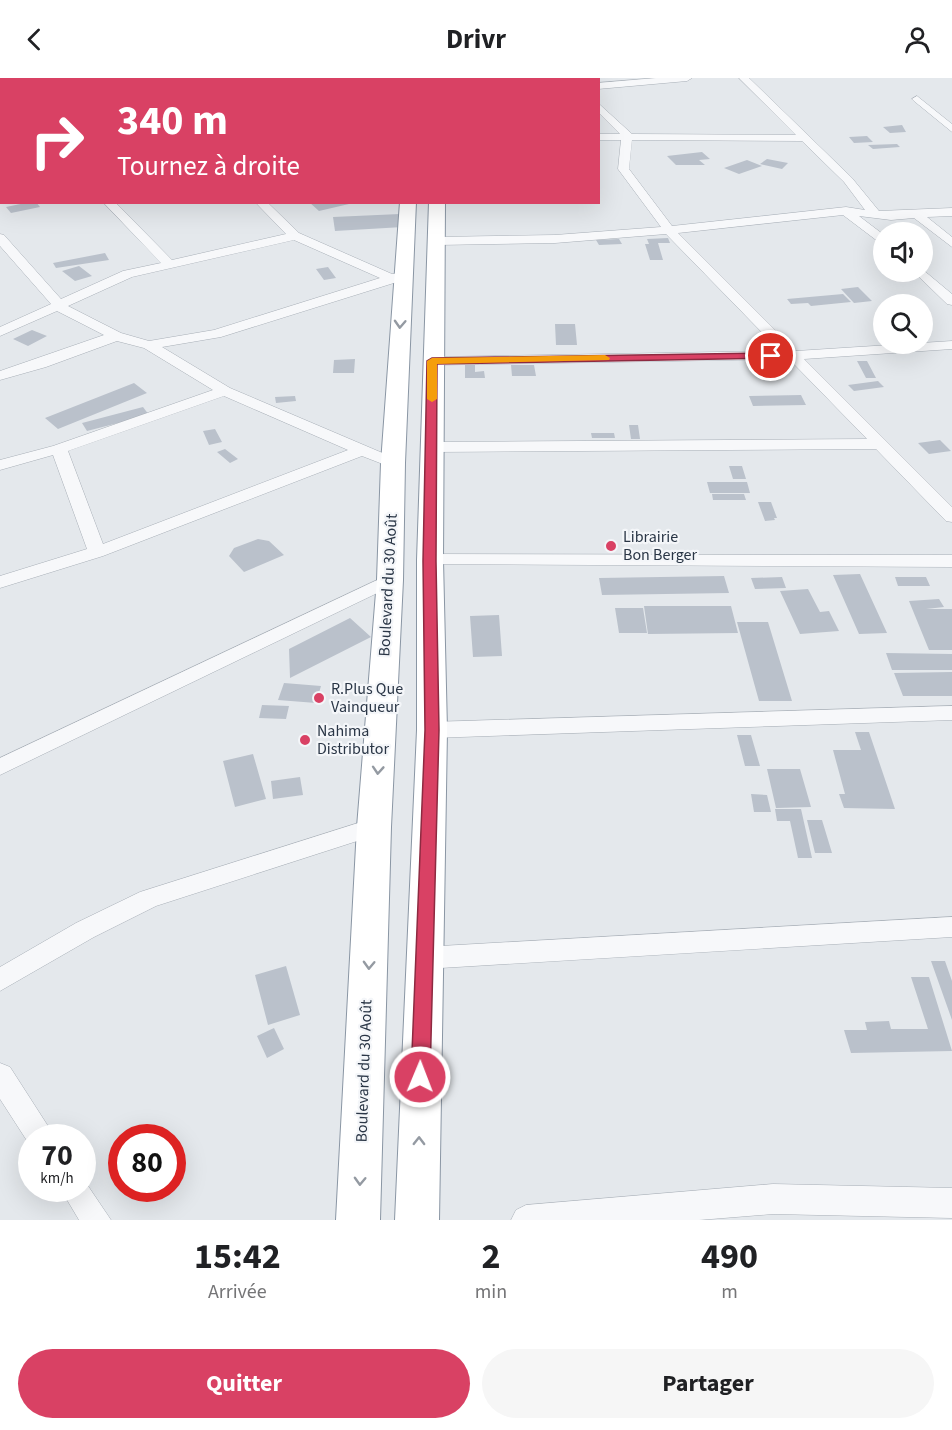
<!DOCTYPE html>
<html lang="fr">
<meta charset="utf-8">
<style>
body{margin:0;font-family:"Source Sans 3",sans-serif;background:#f6f6f6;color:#202124;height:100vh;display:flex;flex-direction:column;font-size:22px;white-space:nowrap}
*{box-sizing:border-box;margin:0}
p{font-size:20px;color:#757577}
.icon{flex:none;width:33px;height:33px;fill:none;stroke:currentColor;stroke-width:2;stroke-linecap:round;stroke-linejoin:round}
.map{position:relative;height:1142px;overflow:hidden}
.panel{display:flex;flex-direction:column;background:#fff;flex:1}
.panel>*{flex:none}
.hud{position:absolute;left:0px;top:0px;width:600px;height:126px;box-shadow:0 6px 24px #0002;background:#d94164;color:#fff;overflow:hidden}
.buttons{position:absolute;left:873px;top:144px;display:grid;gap:12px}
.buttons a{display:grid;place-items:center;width:60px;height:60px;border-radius:50%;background:#fff;box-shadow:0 6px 24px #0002;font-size:30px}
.speed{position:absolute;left:18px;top:1046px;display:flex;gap:12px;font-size:30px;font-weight:700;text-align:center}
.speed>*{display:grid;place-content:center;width:78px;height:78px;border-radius:50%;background:#fff;box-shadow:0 6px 24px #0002;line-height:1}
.speed small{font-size:15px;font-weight:400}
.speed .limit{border:9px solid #d22;background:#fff;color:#111}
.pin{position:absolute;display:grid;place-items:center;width:51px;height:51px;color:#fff;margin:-26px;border:3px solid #fff;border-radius:50%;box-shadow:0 2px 6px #0007}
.me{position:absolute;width:66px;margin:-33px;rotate:1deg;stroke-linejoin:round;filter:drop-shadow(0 0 4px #0008)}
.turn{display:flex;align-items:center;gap:21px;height:126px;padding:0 18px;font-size:27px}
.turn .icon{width:78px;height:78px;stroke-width:2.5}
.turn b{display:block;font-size:42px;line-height:51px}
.eta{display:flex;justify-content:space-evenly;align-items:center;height:102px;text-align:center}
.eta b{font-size:36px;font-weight:700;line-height:42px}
.button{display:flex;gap:12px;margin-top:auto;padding:12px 18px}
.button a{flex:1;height:69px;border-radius:36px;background:#d94164;color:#fff;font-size:24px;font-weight:700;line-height:69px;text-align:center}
.button a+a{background:#f6f6f6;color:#202124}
header{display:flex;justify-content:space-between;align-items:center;height:78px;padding:0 18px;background:#fff;font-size:27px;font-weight:700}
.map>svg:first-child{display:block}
.building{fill:#bac1cb}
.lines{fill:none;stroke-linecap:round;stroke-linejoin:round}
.minor-casing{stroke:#a8afb7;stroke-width:1}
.highway-casing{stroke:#8a96a4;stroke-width:2}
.minor{fill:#f7f8fa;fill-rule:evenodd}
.highway{fill:#fff;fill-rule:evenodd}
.oneway{stroke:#949aa2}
.route{fill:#d94164;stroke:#8d2a41;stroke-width:1.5}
.slow{fill:#f59e0b}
.poi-dot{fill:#d94164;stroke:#f4f6f9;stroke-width:2}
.labels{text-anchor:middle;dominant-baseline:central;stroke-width:4.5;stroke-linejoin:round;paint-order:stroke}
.poi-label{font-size:16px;fill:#2a3646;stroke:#f4f6f9;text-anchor:start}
.street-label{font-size:16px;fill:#2a3646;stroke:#f4f6f9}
</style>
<header><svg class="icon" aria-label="back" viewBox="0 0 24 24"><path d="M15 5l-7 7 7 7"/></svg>Drivr<svg class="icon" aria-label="person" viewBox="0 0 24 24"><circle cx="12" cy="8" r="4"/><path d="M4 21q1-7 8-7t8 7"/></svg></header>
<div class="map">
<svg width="952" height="1142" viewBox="0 0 952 1142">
<rect width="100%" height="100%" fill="#e4e8ec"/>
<path class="building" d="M 902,47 L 906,54 L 890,55 L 883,49 Z
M 867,58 L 873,64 L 854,65 L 849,59 Z
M 897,66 L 900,69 L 873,71 L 868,67 Z
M 702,74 L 710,81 L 699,82 L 705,87 L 676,87 L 667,78 Z
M 767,81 L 788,85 L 782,91 L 760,86 Z
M 747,82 L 762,88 L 739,96 L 724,90 Z
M 30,124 L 36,124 L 40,129 L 11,135 L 6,129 Z
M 309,124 L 347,124 L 349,126 L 319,133 Z
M 400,136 L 403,149 L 335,153 L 333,139 Z
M 668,160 L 670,165 L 658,165 L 663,182 L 650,182 L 645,166 L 649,166 L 647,161 Z
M 619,161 L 622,166 L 599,167 L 596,162 Z
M 105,175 L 109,182 L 56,190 L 53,185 Z
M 79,188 L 92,198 L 75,203 L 62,193 Z
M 328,189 L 336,200 L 324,202 L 316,191 Z
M 858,209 L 872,223 L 854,225 L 841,211 Z
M 843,216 L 851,224 L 811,228 L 808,225 L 791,226 L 787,221 Z
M 555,246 L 575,246 L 577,267 L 556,267 Z
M 32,252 L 47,258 L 28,268 L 13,261 Z
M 355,281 L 354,295 L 333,295 L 334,282 Z
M 857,283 L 867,283 L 876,300 L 866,300 Z
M 465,287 L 475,287 L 475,294 L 484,293 L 485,300 L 465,300 Z
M 511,287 L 534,287 L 536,298 L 512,298 Z
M 878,303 L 884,309 L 854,313 L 848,307 Z
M 134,305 L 147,315 L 58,351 L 45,340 Z
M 801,317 L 806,327 L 753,328 L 749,318 Z
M 295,318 L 296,323 L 276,325 L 275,319 Z
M 143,329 L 149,337 L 87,353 L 82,345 Z
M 629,347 L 638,347 L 640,361 L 631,361 Z
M 215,351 L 222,364 L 209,367 L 203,353 Z
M 591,355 L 614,355 L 615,360 L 592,360 Z
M 940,362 L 951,373 L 929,376 L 918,365 Z
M 225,371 L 238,381 L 230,385 L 217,374 Z
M 729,388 L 742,388 L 746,401 L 733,401 Z
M 707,404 L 747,404 L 750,415 L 710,415 Z
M 712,416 L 744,416 L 746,422 L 713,422 Z
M 758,424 L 771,424 L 777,440 L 774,440 L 775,442 L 765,443 Z
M 258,461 L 269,463 L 284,477 L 244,494 L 229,478 L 234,470 Z
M 860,496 L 887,555 L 859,556 L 833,497 Z
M 724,498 L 729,515 L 602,517 L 599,500 Z
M 782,499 L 786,510 L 755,511 L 751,500 Z
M 895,499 L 926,499 L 930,508 L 898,508 Z
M 808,511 L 820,534 L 829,533 L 839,553 L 800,556 L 780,513 Z
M 939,521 L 944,529 L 926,531 L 952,531 L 952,572 L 929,572 L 909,523 Z
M 644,528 L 731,528 L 738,555 L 648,556 Z
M 615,530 L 631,530 L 632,536 L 631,530 L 643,530 L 647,555 L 619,555 Z
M 499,537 L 502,578 L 473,579 L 470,538 Z
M 350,540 L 371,559 L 290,600 L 289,571 Z
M 737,544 L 768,544 L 792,623 L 759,623 Z
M 886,575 L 952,576 L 952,592 L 892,592 Z
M 952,594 L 952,618 L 903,618 L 894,595 Z
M 284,605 L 321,608 L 316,625 L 278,622 Z
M 262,627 L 289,628 L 286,641 L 259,640 Z
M 855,654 L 869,654 L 895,731 L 844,730 L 839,716 L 845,716 L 833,672 L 861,672 Z
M 737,657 L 751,657 L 760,688 L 745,688 Z
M 253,676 L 266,721 L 235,729 L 223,683 Z
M 767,691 L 800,691 L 811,729 L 776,730 Z
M 300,699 L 303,717 L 273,721 L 271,703 Z
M 751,716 L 767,717 L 771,734 L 754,734 Z
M 775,731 L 801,731 L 812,780 L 798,780 L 790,743 L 777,743 Z
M 807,742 L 822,742 L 832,775 L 815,775 Z
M 931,883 L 945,883 L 952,903 L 952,942 Z
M 286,888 L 300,937 L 268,947 L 255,897 Z
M 911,899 L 929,899 L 952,973 L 851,975 L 844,952 L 867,952 L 865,944 L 889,943 L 891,951 L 928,951 Z
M 274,950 L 284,971 L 267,980 L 257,958 Z"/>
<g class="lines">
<defs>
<path id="minor" d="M 79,0 L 96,0 L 78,2 Z
M 566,0 L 576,0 L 576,2 L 567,2 Z
M 656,0 L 692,0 L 687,3 L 598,11 L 598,5 Z
M 739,0 L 749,0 L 852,100 L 879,133 L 952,130 L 952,138 L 927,139 L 952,159 L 952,169 L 914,140 L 891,142 L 859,138 L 884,157 L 884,168 L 843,137 L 678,155 L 796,273 L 952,263 L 952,271 L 804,281 L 952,429 L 952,444 L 946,443 L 876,371 L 432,374 L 424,369 L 432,364 L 867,361 L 789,281 L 432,287 L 425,283 L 432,279 L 780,273 L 666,156 L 555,165 L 437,167 L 431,163 L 437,159 L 555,157 L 661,149 L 618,91 L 621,62 L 598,62 L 598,56 L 620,56 L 598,34 L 598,25 L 632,56 L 796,57 ZM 632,62 L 802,63 L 844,104 L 865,132 L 846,129 L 672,148 L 629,91 Z
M 917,18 L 952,46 L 952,54 L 914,23 L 912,21 Z
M 0,21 L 2,21 L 2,27 L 0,27 Z
M 0,51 L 2,51 L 2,57 L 0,57 Z
M 103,124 L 115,124 L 172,182 L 286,156 L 255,124 L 267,124 L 299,155 L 392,196 L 408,194 L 408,200 L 397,204 L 221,259 L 162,269 L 230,310 L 399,382 L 401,385 L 393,390 L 362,378 L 103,478 L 0,510 L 0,498 L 87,471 L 53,377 L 0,392 L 0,382 L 53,368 L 213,312 L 144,270 L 117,263 L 46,289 L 0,302 L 0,293 L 104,257 L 57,233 L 0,258 L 0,249 L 51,226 L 0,168 L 0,156 L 4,157 L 61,221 L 123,193 L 161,185 ZM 294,162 L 380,200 L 214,252 L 149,263 L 121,255 L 68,228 L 132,199 ZM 224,318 L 348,372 L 103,466 L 68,373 Z
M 922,191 L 952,216 L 952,227 L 947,226 L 914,194 L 922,194 Z
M 430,476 L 952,477 L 952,489 L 424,486 L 421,482 L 424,478 Z
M 390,496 L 399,502 L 396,506 L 0,697 L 0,680 Z
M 952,628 L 952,642 L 432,660 L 425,657 L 422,652 L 425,647 L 432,644 Z
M 374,740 L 382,743 L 385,749 L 382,755 L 156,828 L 94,859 L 0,913 L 0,889 L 76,845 L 140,814 Z
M 952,839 L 952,859 L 424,891 L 415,888 L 412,880 L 415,872 L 424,869 Z
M 0,985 L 10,989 L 55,1059 L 32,1059 L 31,1069 L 0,1021 Z
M 82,1099 L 111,1142 L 79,1142 L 60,1110 L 82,1110 Z
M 773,1106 L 952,1110 L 952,1140 L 773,1136 L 699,1142 L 511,1142 L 516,1132 L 526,1127 Z"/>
<path id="highway" d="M 410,0 L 424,0 L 424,2 L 410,2 Z
M 434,0 L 448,0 L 448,2 L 434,2 Z
M 400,124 L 416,124 L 405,385 L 403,502 L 391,749 L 380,1142 L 336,1142 L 357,749 L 377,502 L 381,385 Z
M 429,124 L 445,124 L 443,482 L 447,652 L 439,1142 L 395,1142 L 417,652 L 417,482 Z"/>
</defs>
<use href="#minor" class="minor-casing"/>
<use href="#highway" class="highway-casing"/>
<use href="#minor" class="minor"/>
<use href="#highway" class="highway"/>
</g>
<defs><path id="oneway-chevron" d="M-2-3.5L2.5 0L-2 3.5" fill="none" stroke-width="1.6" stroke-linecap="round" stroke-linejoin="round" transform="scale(1.5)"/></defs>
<g class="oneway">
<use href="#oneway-chevron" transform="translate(400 246) rotate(93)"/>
<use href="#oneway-chevron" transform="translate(378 692) rotate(94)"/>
<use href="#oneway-chevron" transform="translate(369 887) rotate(92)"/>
<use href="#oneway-chevron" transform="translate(419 1063) rotate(-89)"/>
<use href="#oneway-chevron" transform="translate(360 1103) rotate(92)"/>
</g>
<path class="route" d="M 771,275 L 775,276 L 775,280 L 437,286 L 436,483 L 439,652 L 430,999 L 427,1005 L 420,1008 L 414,1005 L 411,999 L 425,652 L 423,483 L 427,283 L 432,280 Z"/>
<path class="slow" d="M 605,277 L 610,280 L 609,282 L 437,286 L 437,321 L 432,324 L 427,321 L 427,283 L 432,280 Z"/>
<g class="poi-dot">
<circle cx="611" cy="468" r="6"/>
<circle cx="319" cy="620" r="6"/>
<circle cx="305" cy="662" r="6"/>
</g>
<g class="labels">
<g class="poi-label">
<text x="623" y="459">Librairie<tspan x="623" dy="18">Bon Berger</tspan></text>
<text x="331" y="611">R.Plus Que<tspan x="331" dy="18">Vainqueur</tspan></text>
<text x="317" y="653">Nahima<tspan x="317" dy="18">Distributor</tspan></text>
</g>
<g class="street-label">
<text transform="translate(388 507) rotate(-87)">Boulevard du 30 Août</text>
<text transform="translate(364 993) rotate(-88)">Boulevard du 30 Août</text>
</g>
</g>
</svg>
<div class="buttons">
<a><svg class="icon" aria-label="sound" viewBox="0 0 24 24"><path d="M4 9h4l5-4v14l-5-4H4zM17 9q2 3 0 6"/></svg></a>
<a><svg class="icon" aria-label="search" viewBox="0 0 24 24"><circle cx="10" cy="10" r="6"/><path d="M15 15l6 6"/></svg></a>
</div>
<div class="speed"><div>70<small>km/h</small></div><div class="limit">80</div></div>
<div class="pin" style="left:771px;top:278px;background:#d93025"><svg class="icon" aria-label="arrive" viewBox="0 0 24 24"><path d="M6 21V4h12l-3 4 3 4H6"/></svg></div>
<svg class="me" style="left:420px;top:999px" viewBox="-20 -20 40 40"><circle r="17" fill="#d94164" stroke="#fff" stroke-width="3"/><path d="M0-11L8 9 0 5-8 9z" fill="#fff"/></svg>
<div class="hud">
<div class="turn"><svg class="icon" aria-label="right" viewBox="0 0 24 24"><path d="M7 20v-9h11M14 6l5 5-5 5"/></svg><div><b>340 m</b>Tournez à droite</div></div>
</div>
</div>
<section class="panel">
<div class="eta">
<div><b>15:42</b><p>Arrivée</p></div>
<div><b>2</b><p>min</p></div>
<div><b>490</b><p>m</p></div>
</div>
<div class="button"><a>Quitter</a><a>Partager</a></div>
</section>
